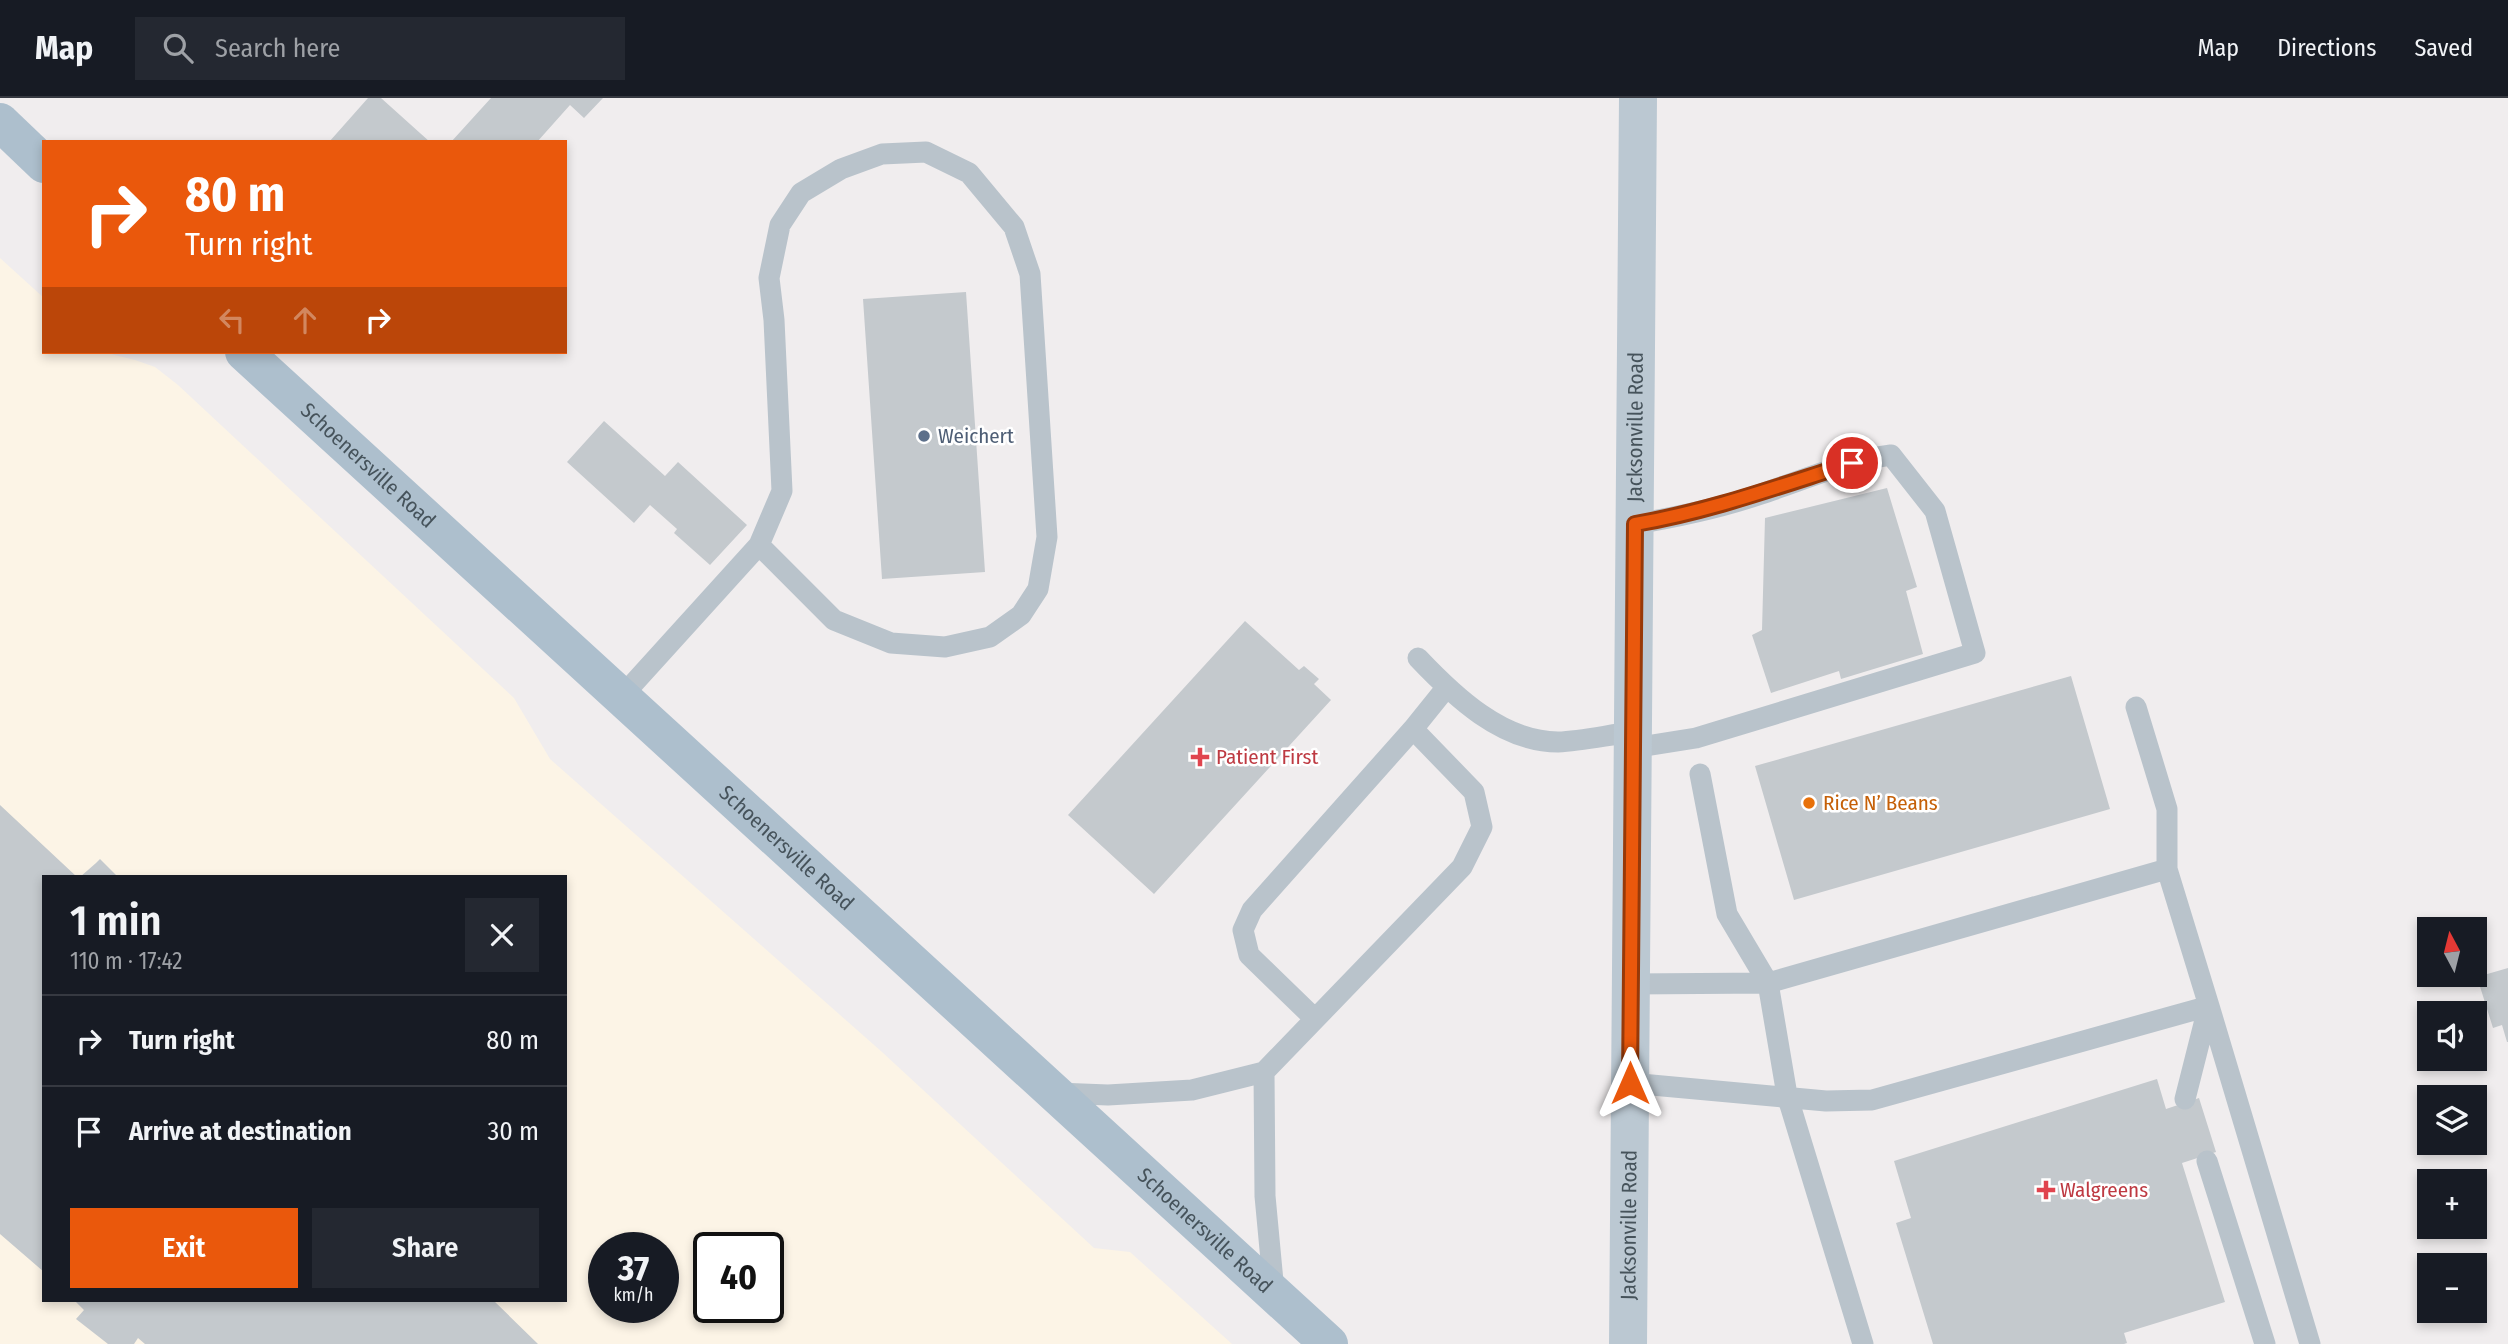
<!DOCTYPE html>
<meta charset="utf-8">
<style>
body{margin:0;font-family:"Fira Sans Condensed",sans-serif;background:#242831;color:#f1f3f6;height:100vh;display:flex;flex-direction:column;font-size:26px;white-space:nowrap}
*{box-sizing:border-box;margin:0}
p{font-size:23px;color:#9ea1a6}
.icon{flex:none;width:38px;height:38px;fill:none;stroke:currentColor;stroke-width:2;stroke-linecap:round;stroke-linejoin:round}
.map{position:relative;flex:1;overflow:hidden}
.details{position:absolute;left:42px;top:777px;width:525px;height:427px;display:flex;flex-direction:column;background:#171b24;border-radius:0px;box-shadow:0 4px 10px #0003}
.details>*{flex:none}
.banner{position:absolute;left:42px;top:42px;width:525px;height:214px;border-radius:0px;box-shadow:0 4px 10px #0003;background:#ea580c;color:#fff;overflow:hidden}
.needle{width:46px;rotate:353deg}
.controls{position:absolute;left:2417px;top:819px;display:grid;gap:14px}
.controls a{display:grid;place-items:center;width:70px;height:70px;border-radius:0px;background:#171b24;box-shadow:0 4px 10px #0003;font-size:35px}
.speed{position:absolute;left:588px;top:1134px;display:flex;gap:14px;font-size:35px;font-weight:700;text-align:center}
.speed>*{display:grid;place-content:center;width:91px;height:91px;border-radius:50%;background:#171b24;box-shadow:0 4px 10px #0003;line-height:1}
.speed small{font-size:18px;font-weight:400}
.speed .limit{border:4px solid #111;border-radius:10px;background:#fff;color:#111}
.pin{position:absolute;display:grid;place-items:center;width:60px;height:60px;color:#fff;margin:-30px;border:4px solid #fff;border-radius:50%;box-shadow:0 2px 7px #0007}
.me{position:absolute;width:77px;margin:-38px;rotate:0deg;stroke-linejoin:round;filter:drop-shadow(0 0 5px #0008)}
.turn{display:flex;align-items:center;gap:24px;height:147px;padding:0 28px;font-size:32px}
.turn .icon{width:91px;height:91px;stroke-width:2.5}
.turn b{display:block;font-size:49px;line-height:60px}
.lanes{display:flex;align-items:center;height:66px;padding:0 28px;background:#0003;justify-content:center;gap:35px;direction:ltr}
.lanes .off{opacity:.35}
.round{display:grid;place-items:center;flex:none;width:74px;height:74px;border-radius:0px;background:#242831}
.overview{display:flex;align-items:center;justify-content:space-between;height:119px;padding:0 28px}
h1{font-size:42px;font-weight:600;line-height:52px}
.button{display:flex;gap:14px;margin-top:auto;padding:14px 28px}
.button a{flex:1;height:80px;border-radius:0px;background:#ea580c;color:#fff;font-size:28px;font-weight:600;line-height:80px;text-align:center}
.button a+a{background:#242831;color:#f1f3f6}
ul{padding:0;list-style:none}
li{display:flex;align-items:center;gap:21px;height:91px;padding:0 28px;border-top:2px solid #363941}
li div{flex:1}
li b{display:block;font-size:26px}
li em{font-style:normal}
header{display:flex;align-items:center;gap:42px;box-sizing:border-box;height:98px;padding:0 35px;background:#171b24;border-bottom:2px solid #363941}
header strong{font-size:33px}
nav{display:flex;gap:38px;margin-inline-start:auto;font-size:24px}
.search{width:490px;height:63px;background:#242831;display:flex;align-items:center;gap:18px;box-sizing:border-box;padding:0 24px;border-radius:0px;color:#9ea1a6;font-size:26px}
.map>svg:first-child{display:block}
.commercial{fill:#fcf4e6;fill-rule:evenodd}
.building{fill:#c4c9cd}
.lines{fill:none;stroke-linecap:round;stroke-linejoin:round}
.lane{stroke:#b9c3cb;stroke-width:21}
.secondary{stroke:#bbc8d2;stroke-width:38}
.primary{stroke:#adbfcd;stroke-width:38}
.route-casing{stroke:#983908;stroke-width:18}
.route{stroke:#ea580c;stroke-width:12}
.service-dot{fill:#5c6f8a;stroke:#fff;stroke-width:2.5}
.health-dot{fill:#e0444e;stroke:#fff;stroke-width:2.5}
.food-dot{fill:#e8710a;stroke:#fff;stroke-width:2.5}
.labels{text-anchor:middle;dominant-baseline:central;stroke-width:5;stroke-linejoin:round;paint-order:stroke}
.street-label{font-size:21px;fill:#46535b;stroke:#fff}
.service-label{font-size:21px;fill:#4e5e75;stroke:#fff;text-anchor:start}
.health-label{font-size:21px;fill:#be3a42;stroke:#fff;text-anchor:start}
.food-label{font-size:21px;fill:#c56008;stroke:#fff;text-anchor:start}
</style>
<header>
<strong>Map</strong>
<div class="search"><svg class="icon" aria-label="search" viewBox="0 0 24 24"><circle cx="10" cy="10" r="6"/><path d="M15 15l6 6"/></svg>Search here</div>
<nav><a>Map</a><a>Directions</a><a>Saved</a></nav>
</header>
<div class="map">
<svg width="2508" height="1246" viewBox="0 0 2508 1246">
<rect width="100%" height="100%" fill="#f0edee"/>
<path class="commercial" d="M 0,160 L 44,200 L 44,254 L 102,254 L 135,262 L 155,269 L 178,287 L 514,600 L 550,661 L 882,954 L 1094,1150 L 1130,1154 L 1232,1246 L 0,1246 ZM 44,779 L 565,779 L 565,1202 L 44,1202 ZM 604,1150 L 663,1150 L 663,1209 L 604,1209 ZM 709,1150 L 768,1150 L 768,1209 L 709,1209 Z"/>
<path class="building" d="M 368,0 L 381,0 L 430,44 L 329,44 Z
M 491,0 L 603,0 L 584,20 L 570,7 L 537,44 L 451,44 Z
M 966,194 L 985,474 L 882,481 L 863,201 Z
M 604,323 L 665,378 L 678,364 L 747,427 L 710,467 L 674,435 L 677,431 L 650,407 L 634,425 L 567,364 Z
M 1887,390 L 1917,489 L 1906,493 L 1923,556 L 1841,581 L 1839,573 L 1771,595 L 1752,537 L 1762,532 L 1765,420 Z
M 1245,523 L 1299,572 L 1304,568 L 1319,581 L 1314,586 L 1331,602 L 1154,796 L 1068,717 Z
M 2071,578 L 2110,711 L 1794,802 L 1755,668 Z
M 0,707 L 77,779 L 44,779 L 44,1174 L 0,1136 Z
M 100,761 L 118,779 L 80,779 L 96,765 Z
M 2508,870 L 2508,944 L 2507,944 L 2502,927 L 2493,930 L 2477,879 Z
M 2157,981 L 2166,1011 L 2199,1000 L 2216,1054 L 2182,1065 L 2225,1204 L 2124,1235 L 2127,1245 L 2124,1246 L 1933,1246 L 1896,1125 L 1911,1120 L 1894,1063 Z
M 74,1202 L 493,1202 L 538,1246 L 145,1246 L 138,1240 L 134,1246 L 108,1246 L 76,1221 L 84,1212 Z"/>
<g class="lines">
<path class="lane" d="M 1418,560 C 1454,598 1502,644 1558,644 C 1582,643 1608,637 1633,634
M 623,597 L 759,447 L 782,393 L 774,222 L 769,180 L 780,127 L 801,95 L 841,71 L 882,56 L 926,54 L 969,75 L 1014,129 L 1030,176 L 1047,439 L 1038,491 L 1021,517 L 990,539 L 945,549 L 891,545 L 834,522 L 759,447
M 2136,609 L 2167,711 L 2167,771
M 1633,650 L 1696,640 L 1975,555 L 1935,413 L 1891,357 C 1846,363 1804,382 1761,396 C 1720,410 1678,419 1635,426
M 1700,676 L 1727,816 L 1768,885 L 1787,997 L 1863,1246
M 2209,908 L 2310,1246
M 1315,921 L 1249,857 L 1243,832 L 1252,812 L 1413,631
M 1264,974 L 1265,1098 L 1274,1194
M 1630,985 L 1826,1003 L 1872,1002 L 2209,908 L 2167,771 L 1768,885 L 1631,886
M 1057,995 L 1108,997 L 1192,992 L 1264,974 L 1462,769 L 1482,729 L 1474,694 L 1413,631 L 1446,590
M 2185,1001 L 2208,910
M 2207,1063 L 2265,1246"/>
<path class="secondary" id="s1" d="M 1628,1246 L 1638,0"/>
<g class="primary">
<path d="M 0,24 L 44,66"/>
<path id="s2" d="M 244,254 L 1329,1246"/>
</g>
</g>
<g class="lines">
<defs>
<path id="route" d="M 1630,985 L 1635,426 C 1711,413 1779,388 1852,365"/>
</defs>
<use href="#route" class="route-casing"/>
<use href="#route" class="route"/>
</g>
<circle class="service-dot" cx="924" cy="338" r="7"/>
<g class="health-dot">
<path d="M1196.5 648.5h7v7h7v7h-7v7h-7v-7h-7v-7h7z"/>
<path d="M2042.5 1081.5h7v7h7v7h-7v7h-7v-7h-7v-7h7z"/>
</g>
<circle class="food-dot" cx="1809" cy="705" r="7"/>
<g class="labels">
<g class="street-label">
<text stroke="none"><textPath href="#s1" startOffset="917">Jacksonville Road</textPath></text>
<text stroke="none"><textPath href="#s2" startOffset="168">Schoenersville Road</textPath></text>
<text stroke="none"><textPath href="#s2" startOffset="735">Schoenersville Road</textPath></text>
<text stroke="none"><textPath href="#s1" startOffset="119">Jacksonville Road</textPath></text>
<text stroke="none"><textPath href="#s2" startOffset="1302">Schoenersville Road</textPath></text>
</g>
<g class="service-label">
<text x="938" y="338">Weichert</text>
</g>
<g class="health-label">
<text x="1216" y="659">Patient First</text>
<text x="2060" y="1092">Walgreens</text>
</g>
<g class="food-label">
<text x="1823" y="705">Rice N’ Beans</text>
</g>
</g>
</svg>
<div class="controls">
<a><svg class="needle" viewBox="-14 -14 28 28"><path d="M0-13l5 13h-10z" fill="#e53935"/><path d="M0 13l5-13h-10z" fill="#9ea1a6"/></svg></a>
<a><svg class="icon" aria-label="sound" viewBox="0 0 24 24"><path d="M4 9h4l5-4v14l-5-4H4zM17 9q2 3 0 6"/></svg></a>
<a><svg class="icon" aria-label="layers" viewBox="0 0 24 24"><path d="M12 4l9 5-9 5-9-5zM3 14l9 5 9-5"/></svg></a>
<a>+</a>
<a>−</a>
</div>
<div class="speed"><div>37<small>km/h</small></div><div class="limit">40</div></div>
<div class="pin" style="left:1852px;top:365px;background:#d93025"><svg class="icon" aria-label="arrive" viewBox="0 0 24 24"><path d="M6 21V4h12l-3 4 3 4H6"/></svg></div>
<svg class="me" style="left:1630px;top:985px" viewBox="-20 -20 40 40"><path d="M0-17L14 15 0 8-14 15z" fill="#ea580c" stroke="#fff" stroke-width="4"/></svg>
<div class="banner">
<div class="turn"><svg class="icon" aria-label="right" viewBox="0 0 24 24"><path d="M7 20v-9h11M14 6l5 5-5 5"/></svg><div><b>80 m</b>Turn right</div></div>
<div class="lanes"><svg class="icon off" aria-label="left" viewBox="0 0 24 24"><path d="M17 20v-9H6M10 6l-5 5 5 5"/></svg><svg class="icon off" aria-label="ahead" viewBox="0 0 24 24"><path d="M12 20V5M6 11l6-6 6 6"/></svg><svg class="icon" aria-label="right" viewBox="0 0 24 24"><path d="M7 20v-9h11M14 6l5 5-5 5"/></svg></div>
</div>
<section class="details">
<div class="overview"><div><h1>1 min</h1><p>110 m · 17:42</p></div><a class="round"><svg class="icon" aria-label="close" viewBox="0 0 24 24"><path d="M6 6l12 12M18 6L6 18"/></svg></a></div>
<ul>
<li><svg class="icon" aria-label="right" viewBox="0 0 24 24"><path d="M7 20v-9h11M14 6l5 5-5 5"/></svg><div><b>Turn right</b></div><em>80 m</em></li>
<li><svg class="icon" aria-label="arrive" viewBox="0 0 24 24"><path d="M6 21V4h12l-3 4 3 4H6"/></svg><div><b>Arrive at destination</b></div><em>30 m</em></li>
</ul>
<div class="button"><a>Exit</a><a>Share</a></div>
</section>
</div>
